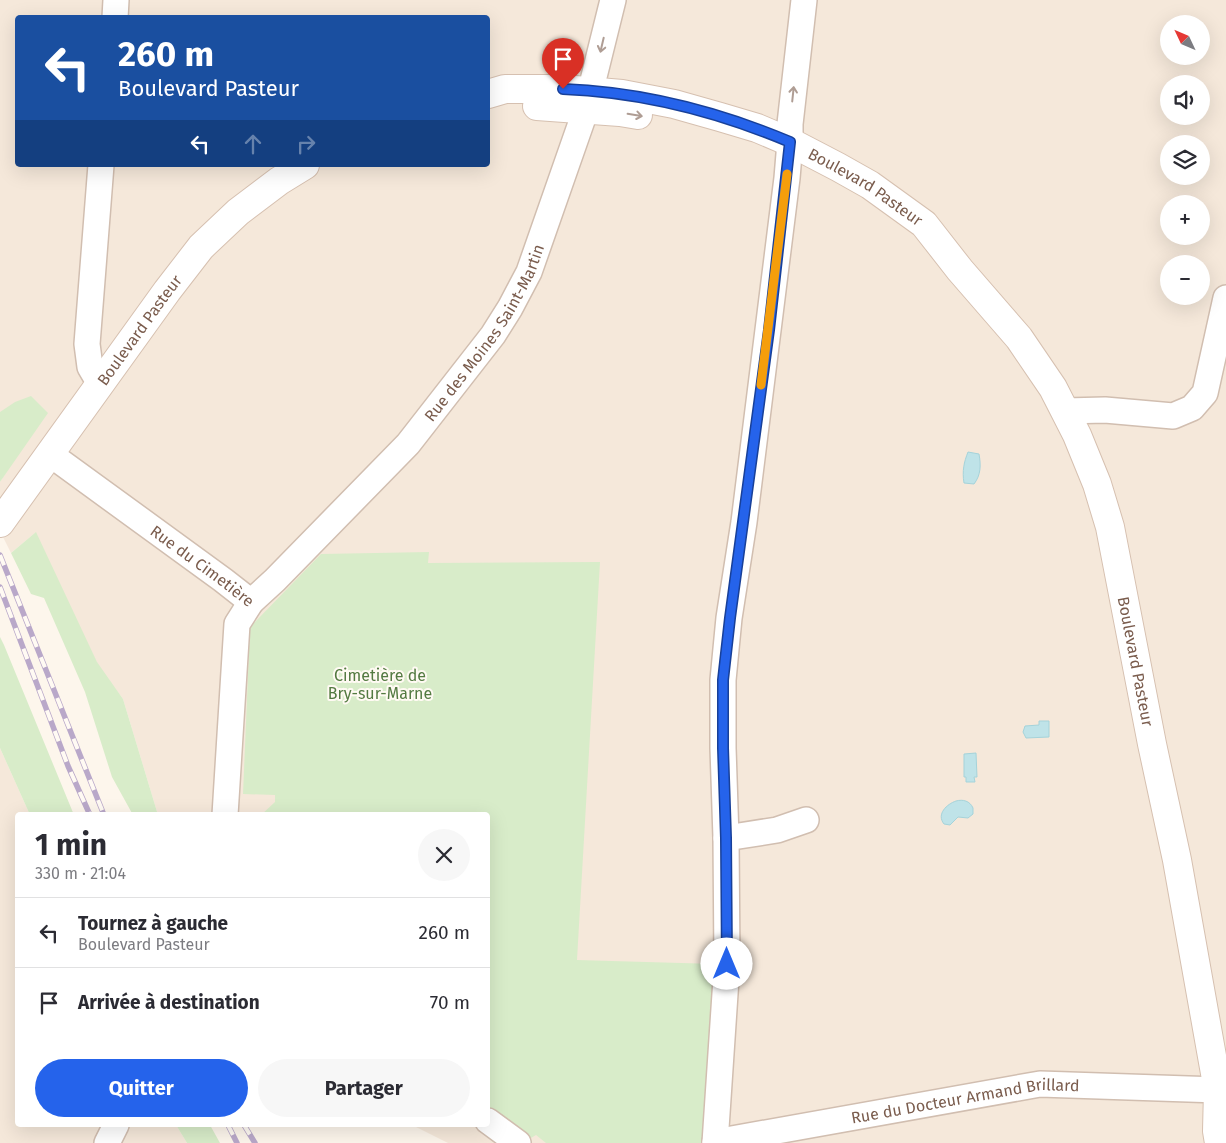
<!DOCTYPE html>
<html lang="fr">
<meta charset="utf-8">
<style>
body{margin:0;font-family:"Fira Sans",sans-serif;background:#f7f7f7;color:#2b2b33;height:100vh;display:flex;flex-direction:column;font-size:19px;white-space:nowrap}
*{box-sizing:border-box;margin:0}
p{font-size:16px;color:#7c7c81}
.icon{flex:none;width:28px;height:28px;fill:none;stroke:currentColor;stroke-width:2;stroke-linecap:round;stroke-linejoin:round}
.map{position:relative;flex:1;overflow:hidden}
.sheet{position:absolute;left:15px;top:812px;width:475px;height:315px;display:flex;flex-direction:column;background:#fff;border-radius:5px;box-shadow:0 5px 20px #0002}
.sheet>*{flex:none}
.top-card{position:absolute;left:15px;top:15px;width:475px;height:152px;border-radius:5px;box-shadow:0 5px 20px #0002;background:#1a4fa0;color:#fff;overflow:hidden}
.needle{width:32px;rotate:314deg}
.buttons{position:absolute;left:1160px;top:15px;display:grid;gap:10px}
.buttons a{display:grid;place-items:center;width:50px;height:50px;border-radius:50%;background:#fff;box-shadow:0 5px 20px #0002;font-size:25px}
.pin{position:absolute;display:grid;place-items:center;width:42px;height:42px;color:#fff;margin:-51px -21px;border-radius:50% 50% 50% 0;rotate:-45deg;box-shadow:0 0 5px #0007}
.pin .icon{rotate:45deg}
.me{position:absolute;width:55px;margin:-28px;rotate:0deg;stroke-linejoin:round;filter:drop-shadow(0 0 4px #0008)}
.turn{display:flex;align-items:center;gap:18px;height:105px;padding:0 20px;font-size:22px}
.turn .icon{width:65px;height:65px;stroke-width:2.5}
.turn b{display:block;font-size:35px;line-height:42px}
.lanes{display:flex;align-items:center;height:48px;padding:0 20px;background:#0003;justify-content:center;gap:25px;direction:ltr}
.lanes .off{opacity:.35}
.round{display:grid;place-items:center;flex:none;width:52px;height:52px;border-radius:26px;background:#f7f7f7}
.head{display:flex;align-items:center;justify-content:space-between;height:85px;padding:0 20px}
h1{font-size:30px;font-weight:700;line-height:38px}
.cta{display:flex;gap:10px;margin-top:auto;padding:10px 20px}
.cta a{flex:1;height:58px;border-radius:30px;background:#2563eb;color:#fff;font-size:20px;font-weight:700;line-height:58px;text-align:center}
.cta a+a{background:#f7f7f7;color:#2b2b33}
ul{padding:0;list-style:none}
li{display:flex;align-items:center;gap:15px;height:70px;padding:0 20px;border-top:1px solid #e1e1e2}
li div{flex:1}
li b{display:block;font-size:19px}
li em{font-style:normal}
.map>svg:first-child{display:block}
.residential{fill:#f5e8da;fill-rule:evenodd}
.green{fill:#d8ecc9}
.water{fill:#bfe3e8;stroke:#a5d3da}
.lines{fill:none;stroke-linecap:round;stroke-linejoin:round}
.street-casing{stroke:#d1beb0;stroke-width:28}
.secondary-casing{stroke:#d6c0b0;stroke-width:30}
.street{stroke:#fff;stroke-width:25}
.secondary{stroke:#fff;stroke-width:28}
.rail-casing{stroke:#b9a8c9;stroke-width:5.5}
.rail{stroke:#fffaf3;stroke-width:4;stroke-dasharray:11;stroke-linecap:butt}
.oneway{stroke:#af9d94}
.route-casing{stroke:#184099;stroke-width:12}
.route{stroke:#2563eb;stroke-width:9}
.slow{stroke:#f59e0b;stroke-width:9}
.labels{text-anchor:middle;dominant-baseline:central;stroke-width:4;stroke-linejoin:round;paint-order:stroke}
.street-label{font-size:16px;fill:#7a5c4d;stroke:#fffaf3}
.park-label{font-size:16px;fill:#537a41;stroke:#fffaf3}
</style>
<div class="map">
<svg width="1226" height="1143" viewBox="0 0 1226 1143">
<rect width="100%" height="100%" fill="#fdf6ec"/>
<path class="residential" d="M 0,0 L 1226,0 L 1226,1143 L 448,1143 L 412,1125 L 488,1125 L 488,815 L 158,815 L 123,699 L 99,667 L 35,533 L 11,553 L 0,531 L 0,482 L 7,471 L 0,466 ZM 18,18 L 488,18 L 488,165 L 18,165 ZM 1169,24 L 1201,24 L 1201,56 L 1169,56 ZM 1169,84 L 1201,84 L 1201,116 L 1169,116 ZM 1169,144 L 1201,144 L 1201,176 L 1169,176 ZM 1169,204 L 1201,204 L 1201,236 L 1169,236 ZM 1169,264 L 1201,264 L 1201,296 L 1169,296 Z
M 0,748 L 30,815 L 18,815 L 18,1125 L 176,1125 L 187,1143 L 0,1143 Z"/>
<path class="green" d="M 31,396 L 48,413 L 0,482 L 0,412 L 15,402 Z
M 36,532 L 97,662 L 123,699 L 158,815 L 133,815 L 112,777 L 85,692 L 44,598 L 31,594 L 11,553 Z
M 429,552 L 428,563 L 600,562 L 577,960 L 716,964 L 702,1143 L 546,1143 L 536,1135 L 531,1138 L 488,1108 L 488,815 L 261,815 L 275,802 L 275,795 L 243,794 L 250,627 L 321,554 Z
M 0,637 L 4,645 L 74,815 L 30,815 L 0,748 Z
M 176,1125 L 210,1125 L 220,1143 L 187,1143 Z"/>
<path class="water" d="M 968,452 L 979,454 C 981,465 981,475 974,484 L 964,483 C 962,471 964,462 968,452 Z
M 1039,721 L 1049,721 L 1049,737 L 1026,738 L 1023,732 L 1025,726 L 1039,725 Z
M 976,753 L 977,777 L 974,777 L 975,782 L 966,782 L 966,777 L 964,777 L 964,754 Z
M 956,801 C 963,799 970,801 973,808 L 973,814 L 968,818 L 958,817 L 950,825 L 944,824 C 936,814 947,804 956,801 Z"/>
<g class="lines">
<defs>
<g id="street">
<path d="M 115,18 L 116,0"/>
<path d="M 100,384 L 90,367 L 87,344 L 101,165"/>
<path d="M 1065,411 L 1105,410 L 1173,416 L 1192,408 L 1205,393 L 1226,298"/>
<path id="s1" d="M 50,454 L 223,580 L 251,602"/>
<path id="s2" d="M 225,815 L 237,624 L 251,602 L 275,580 L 408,444 L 493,335 L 510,308 L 529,272 L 586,109 L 613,0"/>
<path d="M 726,838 L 777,830 L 806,820"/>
<path d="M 488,1121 L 518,1143"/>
<path id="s3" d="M 715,1142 L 1040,1084 L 1218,1090"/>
<path d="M 107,1143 L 116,1125"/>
<path d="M 715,1143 L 727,964 L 726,838 L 723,748 L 723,680 L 729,618 L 744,522 L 787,178 L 790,142 L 790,124 L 804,0"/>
</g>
<g id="secondary">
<path id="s4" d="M 488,94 L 505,89 L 563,89 L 622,94 L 674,104 L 720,117 L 757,128 L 790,142 L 838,167 L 870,185 L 924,224 L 960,270 L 1019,338 L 1053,388 L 1077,435 L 1097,484 L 1110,527 L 1152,744 L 1177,860 L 1218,1090 L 1226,1109"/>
<path d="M 537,106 L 620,112 L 638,115"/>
<path id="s5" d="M 0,523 L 167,291 L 201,247 L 238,212 L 279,181 L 305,165"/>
<path d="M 1218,1090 L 1217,1131 L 1219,1143"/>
</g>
</defs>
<use href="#street" class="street-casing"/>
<use href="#secondary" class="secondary-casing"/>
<use href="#street" class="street"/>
<use href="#secondary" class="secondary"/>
<defs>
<path id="rail" d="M 0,555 L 104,815
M 0,587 L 68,766 L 90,815
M 228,1125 L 237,1143
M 244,1125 L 255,1143"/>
</defs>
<use href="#rail" class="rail-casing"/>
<use href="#rail" class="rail"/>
</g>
<defs><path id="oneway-shaft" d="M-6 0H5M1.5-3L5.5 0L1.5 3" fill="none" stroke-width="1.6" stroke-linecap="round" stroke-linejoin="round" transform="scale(1.25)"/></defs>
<g class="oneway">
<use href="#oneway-shaft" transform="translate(602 45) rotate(103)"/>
<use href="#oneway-shaft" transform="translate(793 94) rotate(-84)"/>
<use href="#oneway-shaft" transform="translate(635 115) rotate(9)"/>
</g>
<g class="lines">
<defs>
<path id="route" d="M 563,89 C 641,92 719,112 790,142 L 769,330 L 730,618 L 723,680 L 723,748 L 726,838 L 727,964"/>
</defs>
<use href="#route" class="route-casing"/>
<use href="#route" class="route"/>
<path class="slow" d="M 761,385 L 787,174"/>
</g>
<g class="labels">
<g class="street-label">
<text stroke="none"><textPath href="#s4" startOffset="398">Boulevard Pasteur</textPath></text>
<text stroke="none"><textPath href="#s5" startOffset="238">Boulevard Pasteur</textPath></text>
<text stroke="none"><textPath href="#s2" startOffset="576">Rue des Moines Saint-Martin</textPath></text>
<text stroke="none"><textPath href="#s1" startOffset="189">Rue du Cimetière</textPath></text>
<text stroke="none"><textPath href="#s4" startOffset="964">Boulevard Pasteur</textPath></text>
<text stroke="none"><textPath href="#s3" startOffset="254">Rue du Docteur Armand Brillard</textPath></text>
</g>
<g class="park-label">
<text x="380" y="675">Cimetière de<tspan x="380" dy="18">Bry-sur-Marne</tspan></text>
</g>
</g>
</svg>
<div class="buttons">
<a><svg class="needle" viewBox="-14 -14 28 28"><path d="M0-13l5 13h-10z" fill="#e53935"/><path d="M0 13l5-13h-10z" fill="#7c7c81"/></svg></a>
<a><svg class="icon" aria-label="sound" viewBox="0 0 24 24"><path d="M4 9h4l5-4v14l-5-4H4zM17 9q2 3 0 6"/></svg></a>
<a><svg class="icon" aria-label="layers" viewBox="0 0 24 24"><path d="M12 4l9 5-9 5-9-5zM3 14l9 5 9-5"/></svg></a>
<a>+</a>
<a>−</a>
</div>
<div class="pin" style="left:563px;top:89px;background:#d93025"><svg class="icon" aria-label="arrive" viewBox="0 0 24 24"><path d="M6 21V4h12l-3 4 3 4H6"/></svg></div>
<svg class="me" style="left:727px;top:964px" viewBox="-20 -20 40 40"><circle r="19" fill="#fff"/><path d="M0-13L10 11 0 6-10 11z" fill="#2563eb"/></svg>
<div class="top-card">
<div class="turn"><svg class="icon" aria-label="left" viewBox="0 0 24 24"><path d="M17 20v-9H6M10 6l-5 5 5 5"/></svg><div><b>260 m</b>Boulevard Pasteur</div></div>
<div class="lanes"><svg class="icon" aria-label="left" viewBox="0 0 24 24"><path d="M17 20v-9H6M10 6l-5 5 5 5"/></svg><svg class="icon off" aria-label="ahead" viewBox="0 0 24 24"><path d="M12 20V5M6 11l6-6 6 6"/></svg><svg class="icon off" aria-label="right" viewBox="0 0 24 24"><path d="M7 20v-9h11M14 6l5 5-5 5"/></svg></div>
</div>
<section class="sheet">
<div class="head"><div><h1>1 min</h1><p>330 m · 21:04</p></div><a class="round"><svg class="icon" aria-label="close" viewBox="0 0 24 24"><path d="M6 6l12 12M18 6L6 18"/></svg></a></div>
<ul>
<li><svg class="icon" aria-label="left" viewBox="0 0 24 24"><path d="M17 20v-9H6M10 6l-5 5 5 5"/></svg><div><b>Tournez à gauche</b><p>Boulevard Pasteur</p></div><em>260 m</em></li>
<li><svg class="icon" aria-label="arrive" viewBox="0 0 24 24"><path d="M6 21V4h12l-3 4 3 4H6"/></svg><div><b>Arrivée à destination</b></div><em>70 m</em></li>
</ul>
<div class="cta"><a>Quitter</a><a>Partager</a></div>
</section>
</div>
